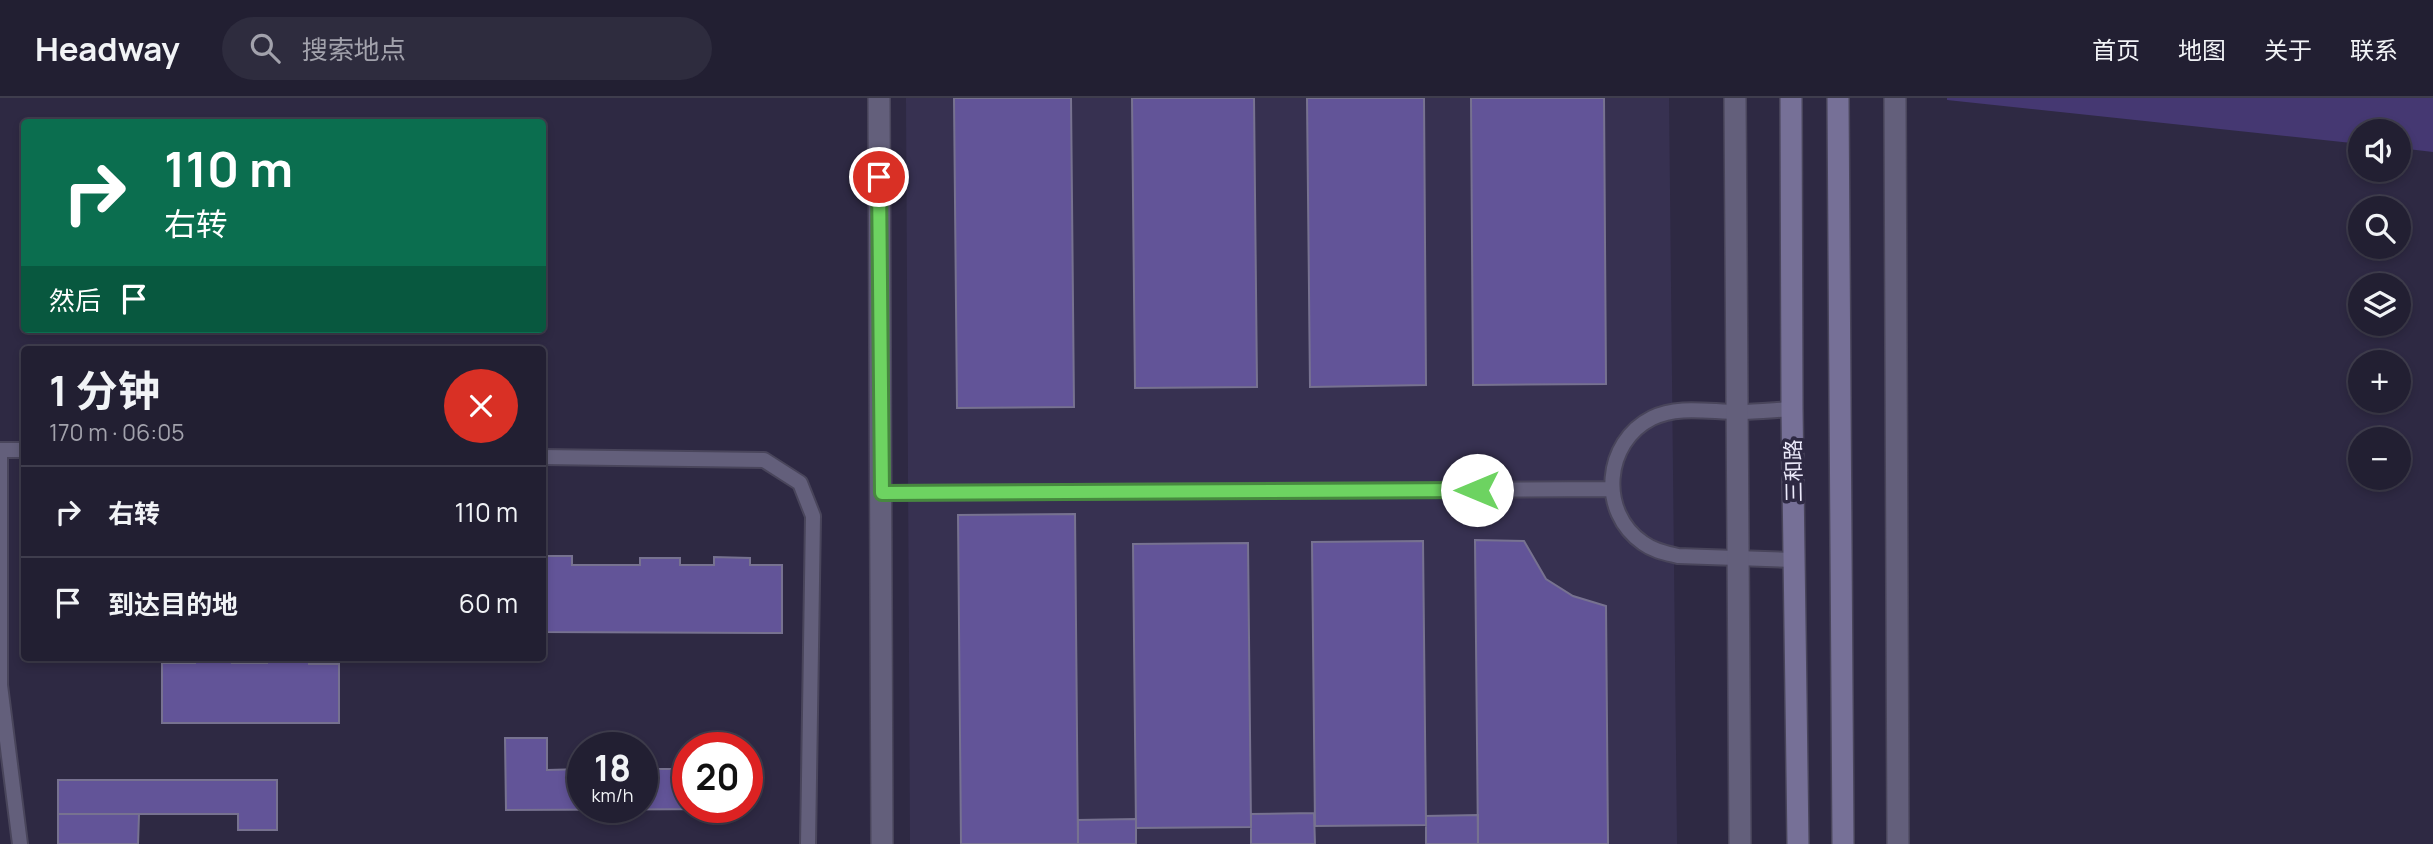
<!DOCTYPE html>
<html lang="zh">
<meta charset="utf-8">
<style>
body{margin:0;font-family:Manrope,"Noto Sans SC",sans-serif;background:#2e2c3e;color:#f1f3f6;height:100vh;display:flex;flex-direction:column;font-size:26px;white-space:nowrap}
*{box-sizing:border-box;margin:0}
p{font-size:23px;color:#a2a2ac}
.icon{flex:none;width:38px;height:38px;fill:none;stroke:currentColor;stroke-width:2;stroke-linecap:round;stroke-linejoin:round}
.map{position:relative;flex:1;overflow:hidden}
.sheet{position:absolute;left:21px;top:248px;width:525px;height:315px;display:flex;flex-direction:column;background:#221f32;border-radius:7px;box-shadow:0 4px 10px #0003,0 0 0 2px #3f3d4d}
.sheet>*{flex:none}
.hud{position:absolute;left:21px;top:21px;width:525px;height:214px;border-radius:7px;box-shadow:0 4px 10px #0003,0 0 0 2px #3f3d4d;background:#0b6e4f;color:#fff;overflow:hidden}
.fabs{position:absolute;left:2348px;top:21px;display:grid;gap:14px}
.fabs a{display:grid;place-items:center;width:63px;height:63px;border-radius:50%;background:#221f32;box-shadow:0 4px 10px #0003,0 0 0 2px #3f3d4d;font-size:35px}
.speed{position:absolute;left:567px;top:634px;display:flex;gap:14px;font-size:35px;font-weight:700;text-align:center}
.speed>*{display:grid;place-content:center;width:91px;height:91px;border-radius:50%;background:#221f32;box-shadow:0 4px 10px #0003,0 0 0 2px #3f3d4d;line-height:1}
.speed small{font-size:18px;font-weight:400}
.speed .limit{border:10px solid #d22;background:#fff;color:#111}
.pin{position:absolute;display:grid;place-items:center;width:60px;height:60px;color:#fff;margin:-30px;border:4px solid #fff;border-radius:50%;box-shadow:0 2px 7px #0007}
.me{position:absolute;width:77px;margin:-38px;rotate:270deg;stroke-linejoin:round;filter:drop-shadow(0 0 5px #0008)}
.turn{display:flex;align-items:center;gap:24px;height:147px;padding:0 28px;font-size:32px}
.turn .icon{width:91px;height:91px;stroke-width:2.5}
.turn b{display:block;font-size:49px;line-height:60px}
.then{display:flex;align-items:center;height:66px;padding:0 28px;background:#0003;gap:14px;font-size:26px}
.round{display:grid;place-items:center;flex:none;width:74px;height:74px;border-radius:37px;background:#2e2c3e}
.overview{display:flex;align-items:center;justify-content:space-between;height:119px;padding:0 28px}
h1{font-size:42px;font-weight:700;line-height:52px}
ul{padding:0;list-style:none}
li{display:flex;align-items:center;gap:21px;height:91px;padding:0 28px;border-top:2px solid #3f3d4d}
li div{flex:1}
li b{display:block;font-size:26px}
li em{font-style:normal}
header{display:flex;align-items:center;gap:42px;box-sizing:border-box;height:98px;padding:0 35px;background:#221f32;border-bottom:2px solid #3f3d4d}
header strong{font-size:33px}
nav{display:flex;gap:38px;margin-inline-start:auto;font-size:24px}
.search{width:490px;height:63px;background:#2e2c3e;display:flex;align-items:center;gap:18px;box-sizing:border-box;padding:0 24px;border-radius:38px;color:#a2a2ac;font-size:26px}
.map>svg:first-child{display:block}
.built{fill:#373151}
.green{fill:#453872}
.building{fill:#625498;stroke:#777290;stroke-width:2}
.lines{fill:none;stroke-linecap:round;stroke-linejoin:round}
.lane-casing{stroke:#49455b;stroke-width:18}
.street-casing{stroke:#49455b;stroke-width:24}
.secondary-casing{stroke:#49455b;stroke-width:24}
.lane{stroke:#635f7b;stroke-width:14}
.street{stroke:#635f7b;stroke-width:21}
.secondary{stroke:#767097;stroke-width:21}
.route-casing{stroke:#47893f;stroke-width:18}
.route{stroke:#6dd361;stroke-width:12}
.labels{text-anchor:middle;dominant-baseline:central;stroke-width:7;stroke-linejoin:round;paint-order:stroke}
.street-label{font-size:21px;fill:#eceafb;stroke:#2e2943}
</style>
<header>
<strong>Headway</strong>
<div class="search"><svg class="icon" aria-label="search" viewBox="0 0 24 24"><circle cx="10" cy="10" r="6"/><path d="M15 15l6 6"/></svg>搜索地点</div>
<nav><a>首页</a><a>地图</a><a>关于</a><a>联系</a></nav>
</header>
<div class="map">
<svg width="2433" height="746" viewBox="0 0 2433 746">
<rect width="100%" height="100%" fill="#2e2943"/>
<path class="built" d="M 906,0 L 1669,0 L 1677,746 L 910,746 Z"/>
<path class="green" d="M 1947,0 L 2433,0 L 2433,54 L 2399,50 L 2399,33 L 2361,33 L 2361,46 L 1947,2 Z"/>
<path class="building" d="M 954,0 L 1071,0 L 1074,309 L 957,310 Z
M 1132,0 L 1254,0 L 1257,289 L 1135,290 Z
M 1307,0 L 1424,0 L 1426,287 L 1310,289 Z
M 1471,0 L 1604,0 L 1606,286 L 1473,287 Z
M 1075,416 L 1078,746 L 961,746 L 958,417 Z
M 1475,442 L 1524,443 L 1546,481 L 1573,498 L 1606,508 L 1608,746 L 1478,746 Z
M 1423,443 L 1426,727 L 1315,728 L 1312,444 Z
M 1248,445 L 1251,729 L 1136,730 L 1133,446 Z
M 542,458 L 572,458 L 572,467 L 640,467 L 640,460 L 680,460 L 680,467 L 714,467 L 714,459 L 750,460 L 750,467 L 782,467 L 782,535 L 542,534 Z
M 195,560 L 233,560 L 232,565 L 267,565 L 267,560 L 309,560 L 309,566 L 339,566 L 339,625 L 162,625 L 162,565 L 195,565 Z
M 505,640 L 547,640 L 547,672 L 583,671 L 583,709 L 642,709 L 642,671 L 688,671 L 688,709 L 728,709 L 728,711 L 506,712 Z
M 58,682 L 277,682 L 277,732 L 238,732 L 238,716 L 58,716 Z
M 1314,715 L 1315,746 L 1251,746 L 1251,716 Z
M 58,716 L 139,716 L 138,746 L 58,746 Z
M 1478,717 L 1478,746 L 1426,746 L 1426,718 Z
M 1136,721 L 1136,746 L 1078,746 L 1078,722 Z"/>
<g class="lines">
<defs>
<path id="lane" d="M 1792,311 C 1774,312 1756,314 1738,314 C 1710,314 1678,307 1652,320 C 1604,344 1598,414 1643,445 C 1654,453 1666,455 1678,458 L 1795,462
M 0,352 L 0,587 L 20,746
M 0,352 L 24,352
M 542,359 L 764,362 L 800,385 L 813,418 L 808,746
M 882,395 L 1612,391"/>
<path id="street" d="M 879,0 L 882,746
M 1735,0 L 1740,746
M 1895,0 L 1898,746"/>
<path id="secondary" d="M 1791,0 L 1792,311 L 1798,746
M 1838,0 L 1843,746"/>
</defs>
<use href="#lane" class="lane-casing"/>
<use href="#street" class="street-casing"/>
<use href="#secondary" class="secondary-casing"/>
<use href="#lane" class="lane"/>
<use href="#street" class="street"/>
<use href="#secondary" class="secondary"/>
</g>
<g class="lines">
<defs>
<path id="route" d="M 879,79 L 882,395 L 1477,392"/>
</defs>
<use href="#route" class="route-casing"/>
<use href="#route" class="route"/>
</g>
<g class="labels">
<g class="street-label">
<text transform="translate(1793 373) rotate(-91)">三和路</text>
</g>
</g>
</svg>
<div class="fabs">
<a><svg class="icon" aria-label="sound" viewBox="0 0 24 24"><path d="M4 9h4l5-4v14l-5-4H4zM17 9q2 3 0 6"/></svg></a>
<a><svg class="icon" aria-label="search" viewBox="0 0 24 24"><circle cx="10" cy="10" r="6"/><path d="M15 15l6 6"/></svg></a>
<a><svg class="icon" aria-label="layers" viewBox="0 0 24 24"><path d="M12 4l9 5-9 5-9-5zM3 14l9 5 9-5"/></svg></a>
<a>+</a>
<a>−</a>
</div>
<div class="speed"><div>18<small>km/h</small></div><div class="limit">20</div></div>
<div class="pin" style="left:879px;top:79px;background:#d93025"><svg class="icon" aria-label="arrive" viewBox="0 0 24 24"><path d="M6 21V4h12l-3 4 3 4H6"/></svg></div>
<svg class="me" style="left:1477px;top:392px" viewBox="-20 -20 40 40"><circle r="19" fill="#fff"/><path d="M0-13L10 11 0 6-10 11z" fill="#6dd361"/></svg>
<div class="hud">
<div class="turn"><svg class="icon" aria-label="right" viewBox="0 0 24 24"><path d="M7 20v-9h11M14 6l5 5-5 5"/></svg><div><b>110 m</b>右转</div></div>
<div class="then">然后<svg class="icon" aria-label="arrive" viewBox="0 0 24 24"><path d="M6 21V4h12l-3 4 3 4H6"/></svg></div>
</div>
<section class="sheet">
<div class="overview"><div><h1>1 分钟</h1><p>170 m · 06:05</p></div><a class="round" style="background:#d93025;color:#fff"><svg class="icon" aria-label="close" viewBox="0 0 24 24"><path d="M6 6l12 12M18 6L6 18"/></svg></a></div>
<ul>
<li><svg class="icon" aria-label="right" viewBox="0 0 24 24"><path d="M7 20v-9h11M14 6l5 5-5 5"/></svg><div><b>右转</b></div><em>110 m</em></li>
<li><svg class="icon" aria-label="arrive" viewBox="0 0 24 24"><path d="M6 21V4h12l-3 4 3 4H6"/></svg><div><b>到达目的地</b></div><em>60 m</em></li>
</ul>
</section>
</div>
